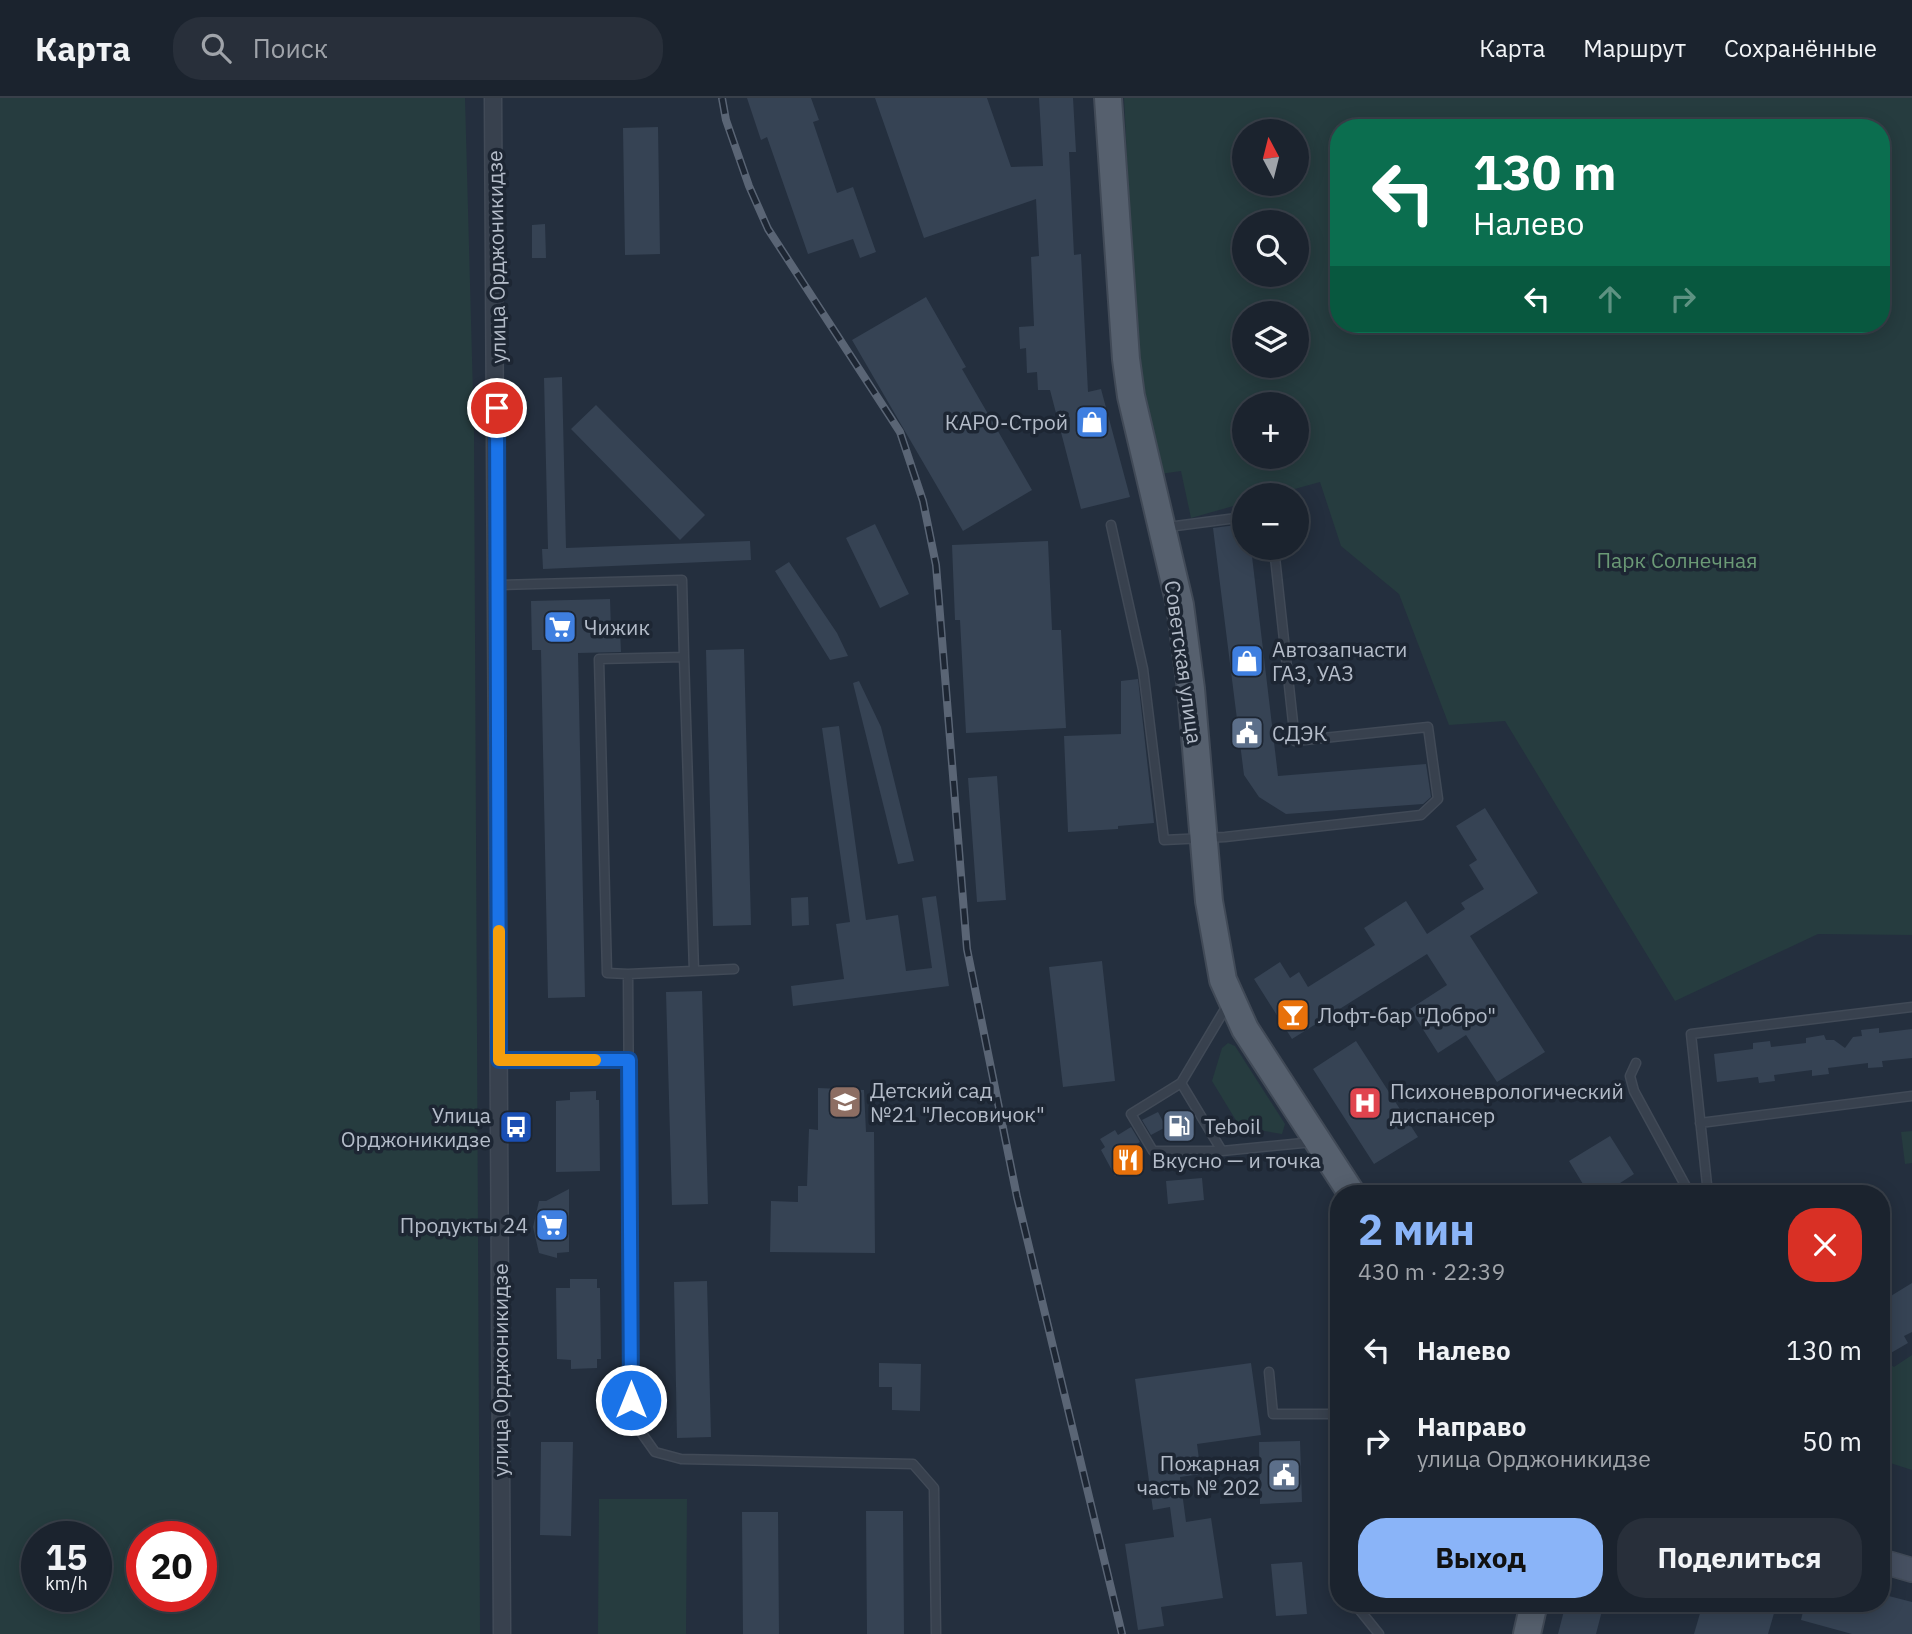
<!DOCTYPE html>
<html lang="ru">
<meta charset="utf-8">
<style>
body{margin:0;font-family:"IBM Plex Sans",sans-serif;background:#282f3a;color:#f1f3f6;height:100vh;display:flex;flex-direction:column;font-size:26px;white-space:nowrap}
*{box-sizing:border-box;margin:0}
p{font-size:23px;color:#a0a4aa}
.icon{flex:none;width:38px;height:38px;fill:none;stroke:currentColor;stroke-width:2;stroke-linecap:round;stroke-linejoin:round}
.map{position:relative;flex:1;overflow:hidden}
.side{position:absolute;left:1330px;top:1087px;width:560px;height:427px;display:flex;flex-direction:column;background:#1b232e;border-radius:28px;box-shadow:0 4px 18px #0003,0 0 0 2px #39404a}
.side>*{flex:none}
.guide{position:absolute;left:1330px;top:21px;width:560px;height:214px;border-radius:28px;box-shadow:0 4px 18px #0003,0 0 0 2px #39404a;background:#0b6e4f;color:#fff;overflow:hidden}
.needle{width:46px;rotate:353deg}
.controls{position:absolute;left:1232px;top:21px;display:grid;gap:14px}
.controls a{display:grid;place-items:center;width:77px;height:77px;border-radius:50%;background:#1b232e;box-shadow:0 4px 18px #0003,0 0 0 2px #39404a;font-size:35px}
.speed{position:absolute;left:21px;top:1423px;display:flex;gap:14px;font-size:35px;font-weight:700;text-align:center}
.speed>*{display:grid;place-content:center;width:91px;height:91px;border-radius:50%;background:#1b232e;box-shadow:0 4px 18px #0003,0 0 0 2px #39404a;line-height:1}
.speed small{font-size:18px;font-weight:400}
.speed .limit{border:10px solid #d22;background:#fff;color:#111}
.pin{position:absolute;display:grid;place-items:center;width:60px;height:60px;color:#fff;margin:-30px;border:4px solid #fff;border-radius:50%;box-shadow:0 2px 7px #0007}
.me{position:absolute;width:77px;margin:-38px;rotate:0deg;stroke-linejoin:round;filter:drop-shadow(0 0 5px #0008)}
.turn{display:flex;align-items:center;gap:24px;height:147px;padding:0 28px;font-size:32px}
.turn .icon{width:91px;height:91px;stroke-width:2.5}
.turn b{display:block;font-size:49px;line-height:60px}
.lanes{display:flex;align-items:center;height:66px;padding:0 28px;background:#0003;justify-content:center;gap:35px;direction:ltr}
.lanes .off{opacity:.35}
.round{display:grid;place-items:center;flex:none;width:74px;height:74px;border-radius:28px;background:#282f3a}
.summary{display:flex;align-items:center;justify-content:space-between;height:119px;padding:0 28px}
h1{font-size:42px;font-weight:700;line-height:52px;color:#8ab4f8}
.cta{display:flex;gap:14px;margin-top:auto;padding:14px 28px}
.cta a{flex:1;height:80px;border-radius:28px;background:#8ab4f8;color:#111;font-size:28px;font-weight:700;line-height:80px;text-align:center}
.cta a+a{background:#282f3a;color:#f1f3f6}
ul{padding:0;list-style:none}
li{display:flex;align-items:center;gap:21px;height:91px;padding:0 28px}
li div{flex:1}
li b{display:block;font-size:26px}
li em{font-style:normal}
header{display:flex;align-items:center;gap:42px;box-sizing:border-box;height:98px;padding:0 35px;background:#1b232e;border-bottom:2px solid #39404a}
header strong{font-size:33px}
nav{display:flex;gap:38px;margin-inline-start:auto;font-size:24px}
.search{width:490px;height:63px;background:#282f3a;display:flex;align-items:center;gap:18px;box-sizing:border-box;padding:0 24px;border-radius:28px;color:#a0a4aa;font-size:26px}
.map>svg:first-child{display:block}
.green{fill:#263c3f;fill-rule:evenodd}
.building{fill:#364354}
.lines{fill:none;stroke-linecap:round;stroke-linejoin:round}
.service-casing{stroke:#414a57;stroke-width:11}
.minor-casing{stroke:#414a57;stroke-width:19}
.secondary-casing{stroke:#414a57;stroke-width:26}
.primary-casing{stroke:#414a57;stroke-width:30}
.service{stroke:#38414e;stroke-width:8}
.minor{stroke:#38414e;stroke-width:16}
.secondary{stroke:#465061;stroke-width:23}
.primary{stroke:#56606e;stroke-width:26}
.rail-casing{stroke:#5a6575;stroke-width:8}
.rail{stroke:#1d2633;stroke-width:5;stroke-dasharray:16;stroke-linecap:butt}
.route-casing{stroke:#114b97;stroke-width:18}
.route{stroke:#1a73e8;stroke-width:12}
.slow{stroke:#f59e0b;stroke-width:12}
.labels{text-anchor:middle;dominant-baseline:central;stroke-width:7;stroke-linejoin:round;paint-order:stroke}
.street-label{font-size:21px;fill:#b4bcc9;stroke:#1d2633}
.poi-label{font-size:21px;fill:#b4bcc9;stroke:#1d2633;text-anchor:start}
.park-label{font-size:21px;fill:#6b9a76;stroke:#1d2633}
</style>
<header>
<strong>Карта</strong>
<div class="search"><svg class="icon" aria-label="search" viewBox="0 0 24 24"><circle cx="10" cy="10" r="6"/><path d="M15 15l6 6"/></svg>Поиск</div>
<nav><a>Карта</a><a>Маршрут</a><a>Сохранённые</a></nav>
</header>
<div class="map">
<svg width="1912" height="1536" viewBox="0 0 1912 1536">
<rect width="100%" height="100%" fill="#242f3e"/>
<path class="green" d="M 0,0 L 465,0 L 474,334 L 480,1536 L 0,1536 ZM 37,1438 L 96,1438 L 96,1498 L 37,1498 ZM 142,1438 L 201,1438 L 201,1498 L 142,1498 Z
M 1124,0 L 1912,0 L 1912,837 L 1818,836 L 1675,903 L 1505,623 L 1449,627 L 1399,496 L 1341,448 L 1320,384 L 1273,397 L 1244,397 L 1244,405 L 1191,420 L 1181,373 L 1160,376 L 1136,244 ZM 1339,30 L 1881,30 L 1881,226 L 1339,226 ZM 1244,33 L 1297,33 L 1297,86 L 1244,86 ZM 1244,124 L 1297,124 L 1297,177 L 1244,177 ZM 1244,215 L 1297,215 L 1297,268 L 1244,268 ZM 1244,306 L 1297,306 L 1297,359 L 1244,359 Z
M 1228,945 L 1235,948 L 1285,1026 L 1282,1036 L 1240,1029 L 1212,983 L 1222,950 Z
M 1912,1033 L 1912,1065 L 1905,1066 L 1901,1034 Z
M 1912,1257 L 1912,1372 L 1881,1362 L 1881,1260 L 1894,1269 Z
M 599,1401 L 687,1401 L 686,1536 L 598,1536 Z"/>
<path class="building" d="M 747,0 L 811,0 L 819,22 L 813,24 L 837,95 L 853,89 L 876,154 L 860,160 L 853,141 L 808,156 L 767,39 L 761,42 Z
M 875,0 L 987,0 L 1011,69 L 1043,68 L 1039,0 L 1073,0 L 1076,54 L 1069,54 L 1074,157 L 1081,156 L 1088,294 L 1101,291 L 1130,399 L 1081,411 L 1050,292 L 1038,292 L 1037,274 L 1027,275 L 1026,250 L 1020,251 L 1019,229 L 1034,228 L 1031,159 L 1039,158 L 1036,101 L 924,140 Z
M 658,29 L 660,156 L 625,157 L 623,30 Z
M 545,126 L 546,160 L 532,160 L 532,127 Z
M 926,199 L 966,269 L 962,271 L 1032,392 L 963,433 L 852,242 Z
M 562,279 L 566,450 L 750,443 L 751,462 L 543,471 L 542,451 L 548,451 L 544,280 Z
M 596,307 L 705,417 L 680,442 L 571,331 Z
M 875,426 L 909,496 L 880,510 L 846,440 Z
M 1244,426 L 1244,450 L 1251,450 L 1278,678 L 1426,666 L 1431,699 L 1423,706 L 1286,716 L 1259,699 L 1244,677 L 1213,430 Z
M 1048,443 L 1052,532 L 1061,532 L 1066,630 L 966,635 L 960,522 L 955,522 L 952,447 Z
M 789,464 L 837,535 L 848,558 L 830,562 L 775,473 Z
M 610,501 L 611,532 L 620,532 L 621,554 L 578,555 L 585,899 L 548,900 L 541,552 L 532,552 L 531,503 Z
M 744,551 L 751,827 L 713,828 L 706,552 Z
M 1138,581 L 1154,725 L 1118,728 L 1118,731 L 1068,734 L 1064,638 L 1121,636 L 1121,583 Z
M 859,583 L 881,629 L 914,763 L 898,766 L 853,585 Z
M 839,628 L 866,822 L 898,817 L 906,873 L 932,870 L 922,800 L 936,798 L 949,888 L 793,908 L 791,888 L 844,881 L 836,826 L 850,824 L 822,630 Z
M 997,678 L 1006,802 L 977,804 L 968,680 Z
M 1485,710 L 1538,795 L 1470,838 L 1545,954 L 1497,984 L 1466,937 L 1438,955 L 1410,911 L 1447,887 L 1427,856 L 1292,941 L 1254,881 L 1280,864 L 1290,880 L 1299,874 L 1308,889 L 1375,847 L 1364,830 L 1406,803 L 1427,836 L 1465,811 L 1461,805 L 1484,791 L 1469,767 L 1477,762 L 1456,728 Z
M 808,799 L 809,827 L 792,828 L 791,800 Z
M 1102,863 L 1115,983 L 1063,989 L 1049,869 Z
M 702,893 L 708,1106 L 672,1107 L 666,894 Z
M 1879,930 L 1879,935 L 1912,931 L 1912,960 L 1882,963 L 1883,969 L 1868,970 L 1868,965 L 1828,970 L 1829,976 L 1812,978 L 1812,972 L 1774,977 L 1775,983 L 1759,985 L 1758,979 L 1717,984 L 1714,956 L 1753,951 L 1753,945 L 1770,943 L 1771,949 L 1806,945 L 1806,940 L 1824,937 L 1826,942 L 1834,942 L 1845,950 L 1853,939 L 1862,938 L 1861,932 Z
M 1356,943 L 1418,1039 L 1374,1066 L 1313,971 Z
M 818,990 L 864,992 L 866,1034 L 874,1034 L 875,1155 L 770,1154 L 771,1103 L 798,1104 L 798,1088 L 807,1088 L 809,1031 L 818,1032 Z
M 596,993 L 596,1002 L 599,1002 L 600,1073 L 556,1074 L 556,1003 L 570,1002 L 570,994 Z
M 1158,1014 L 1166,1029 L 1151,1037 L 1142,1022 Z
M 1131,1029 L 1140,1044 L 1126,1052 L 1135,1067 L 1115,1078 L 1101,1052 L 1105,1049 L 1100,1041 L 1115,1032 L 1118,1037 Z
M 1610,1038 L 1634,1076 L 1603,1096 L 1589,1096 L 1569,1063 Z
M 1202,1080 L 1204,1102 L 1168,1106 L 1166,1083 Z
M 569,1091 L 569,1154 L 557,1155 L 557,1160 L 539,1155 L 533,1129 L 539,1103 L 546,1103 Z
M 570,1181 L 597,1181 L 597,1190 L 600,1190 L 601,1261 L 597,1261 L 597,1270 L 571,1271 L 571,1262 L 557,1261 L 556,1190 L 570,1190 Z
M 707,1183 L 711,1339 L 677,1340 L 674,1184 Z
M 1912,1185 L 1912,1234 L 1904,1238 L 1908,1245 L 1889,1256 L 1881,1243 L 1881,1204 Z
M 879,1265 L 921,1266 L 920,1313 L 892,1312 L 892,1289 L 879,1289 Z
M 1251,1265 L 1261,1337 L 1197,1346 L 1201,1376 L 1180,1379 L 1186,1424 L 1211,1420 L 1223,1500 L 1161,1509 L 1164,1528 L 1138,1532 L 1125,1446 L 1174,1439 L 1170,1409 L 1153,1412 L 1135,1281 Z
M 1300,1343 L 1302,1404 L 1260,1406 L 1259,1344 Z
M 541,1344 L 573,1344 L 571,1438 L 540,1437 Z
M 866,1413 L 903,1413 L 904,1536 L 867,1536 Z
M 742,1414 L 778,1414 L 779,1536 L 743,1536 Z
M 1302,1464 L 1307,1516 L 1276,1518 L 1271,1466 Z
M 1881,1496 L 1912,1504 L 1912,1536 L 1852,1536 L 1801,1522 L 1805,1505 L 1881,1505 Z
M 1566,1505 L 1604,1505 L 1596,1536 L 1558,1536 Z
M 1703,1505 L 1777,1505 L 1768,1536 L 1694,1536 Z"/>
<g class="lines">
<defs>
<path id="service" d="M 1111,427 L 1143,571 L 1164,742 L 1225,739 L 1421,717 L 1438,701 L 1428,629 L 1295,643 L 1274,450
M 1168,429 L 1244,419
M 498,487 L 682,482 L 684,559 L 599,561 L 607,875 L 628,876 L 631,1302 L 638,1330 L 655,1354 L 681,1361 L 913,1366 L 934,1390 L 936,1536
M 684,559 L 694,873
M 628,876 L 734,871
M 1228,906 L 1181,985 L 1222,1053 L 1313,1044
M 499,962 L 629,962
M 1636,965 L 1630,978 L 1634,993 L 1690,1096
M 1181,985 L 1131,1016 L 1153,1053 L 1222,1053
M 1700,1025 L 1912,998
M 1708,1096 L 1691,936 L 1912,909
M 1269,1274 L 1273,1316 L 1339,1316
M 1354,1505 L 1379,1536"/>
<path id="minor" d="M 493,0 L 502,1536"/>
<path id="secondary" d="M 1881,1463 L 1912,1472"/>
<path id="primary" d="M 1108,0 L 1126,261 L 1131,298 L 1180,507 L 1191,591 L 1209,803 L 1223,882 L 1245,931 L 1352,1096
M 1527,1536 L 1534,1505"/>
</defs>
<use href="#service" class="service-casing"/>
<use href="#minor" class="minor-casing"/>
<use href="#secondary" class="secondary-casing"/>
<use href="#primary" class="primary-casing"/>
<use href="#service" class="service"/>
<use href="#minor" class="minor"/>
<use href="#secondary" class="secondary"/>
<use href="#primary" class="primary"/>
<defs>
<path id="rail" d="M 722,0 L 726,22 L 749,88 L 768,131 L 900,334 L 923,403 L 936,467 L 967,851 L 1017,1099 L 1122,1536"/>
</defs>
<use href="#rail" class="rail-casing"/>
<use href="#rail" class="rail"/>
</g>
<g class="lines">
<defs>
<path id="route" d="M 497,310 L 499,962 L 629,962 L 631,1302"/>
</defs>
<use href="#route" class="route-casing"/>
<use href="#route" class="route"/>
<path class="slow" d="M 499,833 L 499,962 L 595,962"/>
</g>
<defs>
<symbol id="shop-square" viewBox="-11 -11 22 22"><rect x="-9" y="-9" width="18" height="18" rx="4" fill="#3f7fe0" stroke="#1d2633"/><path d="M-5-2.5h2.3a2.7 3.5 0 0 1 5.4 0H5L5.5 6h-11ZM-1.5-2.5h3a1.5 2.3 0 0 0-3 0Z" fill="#fff"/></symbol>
<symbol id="supermarket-square" viewBox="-11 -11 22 22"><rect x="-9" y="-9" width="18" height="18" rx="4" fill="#3f7fe0" stroke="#1d2633"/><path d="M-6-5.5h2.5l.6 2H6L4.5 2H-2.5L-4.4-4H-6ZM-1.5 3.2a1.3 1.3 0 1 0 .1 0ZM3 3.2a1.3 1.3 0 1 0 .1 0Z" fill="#fff"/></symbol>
<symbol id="civic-square" viewBox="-11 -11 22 22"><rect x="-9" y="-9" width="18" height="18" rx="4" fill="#5c6f8a" stroke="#1d2633"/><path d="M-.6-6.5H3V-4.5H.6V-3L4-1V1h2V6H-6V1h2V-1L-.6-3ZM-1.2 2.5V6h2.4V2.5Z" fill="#fff"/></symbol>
<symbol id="bar-square" viewBox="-11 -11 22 22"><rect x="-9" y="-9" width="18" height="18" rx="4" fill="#e8710a" stroke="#1d2633"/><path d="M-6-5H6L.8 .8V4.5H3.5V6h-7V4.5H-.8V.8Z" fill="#fff"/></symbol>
<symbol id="school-square" viewBox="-11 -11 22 22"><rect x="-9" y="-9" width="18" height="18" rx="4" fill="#8d6e63" stroke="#1d2633"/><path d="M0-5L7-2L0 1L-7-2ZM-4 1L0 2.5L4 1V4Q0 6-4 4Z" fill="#fff"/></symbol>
<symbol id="hospital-square" viewBox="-11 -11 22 22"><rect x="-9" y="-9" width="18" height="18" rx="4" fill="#e0444e" stroke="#1d2633"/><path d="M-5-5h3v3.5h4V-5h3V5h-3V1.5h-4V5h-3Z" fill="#fff"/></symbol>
<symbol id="fuel-square" viewBox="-11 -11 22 22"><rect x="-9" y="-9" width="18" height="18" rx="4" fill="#5c6f8a" stroke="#1d2633"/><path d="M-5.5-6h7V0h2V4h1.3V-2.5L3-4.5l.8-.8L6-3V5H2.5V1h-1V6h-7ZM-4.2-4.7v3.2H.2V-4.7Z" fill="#fff"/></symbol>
<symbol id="bus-square" viewBox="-11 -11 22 22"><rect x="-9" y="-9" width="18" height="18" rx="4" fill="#1a4fb4" stroke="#1d2633"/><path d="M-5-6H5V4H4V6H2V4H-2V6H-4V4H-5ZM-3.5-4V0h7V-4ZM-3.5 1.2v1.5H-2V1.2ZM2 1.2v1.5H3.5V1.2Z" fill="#fff"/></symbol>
<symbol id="restaurant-square" viewBox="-11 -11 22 22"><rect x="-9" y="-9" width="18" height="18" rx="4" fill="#e8710a" stroke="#1d2633"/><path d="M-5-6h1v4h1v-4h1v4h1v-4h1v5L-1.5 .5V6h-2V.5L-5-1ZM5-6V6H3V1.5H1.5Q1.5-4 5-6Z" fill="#fff"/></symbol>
</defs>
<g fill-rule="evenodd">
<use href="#shop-square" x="1073" y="305" width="38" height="38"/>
<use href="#supermarket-square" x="541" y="510" width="38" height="38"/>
<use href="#shop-square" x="1228" y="544" width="38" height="38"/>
<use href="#civic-square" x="1228" y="616" width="38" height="38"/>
<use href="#bar-square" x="1274" y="898" width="38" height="38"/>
<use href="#school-square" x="826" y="985" width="38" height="38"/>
<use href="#hospital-square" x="1346" y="986" width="38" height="38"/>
<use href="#fuel-square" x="1160" y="1009" width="38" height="38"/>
<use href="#bus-square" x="497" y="1010" width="38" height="38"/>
<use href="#restaurant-square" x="1109" y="1043" width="38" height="38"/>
<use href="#supermarket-square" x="533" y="1108" width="38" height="38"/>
<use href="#civic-square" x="1265" y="1358" width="38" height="38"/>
</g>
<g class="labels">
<g class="street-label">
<text transform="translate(496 159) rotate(-91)">улица Орджоникидзе</text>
<text transform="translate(1184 564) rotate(82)">Советская улица</text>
<text transform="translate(500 1272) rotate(-90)">улица Орджоникидзе</text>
</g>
<g class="poi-label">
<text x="1068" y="324" text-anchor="end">КАРО-Строй</text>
<text x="584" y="529">Чижик</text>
<text x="1272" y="551">Автозапчасти<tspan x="1272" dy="24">ГАЗ, УАЗ</tspan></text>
<text x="1272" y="635">СДЭК</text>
<text x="1318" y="917">Лофт-бар "Добро"</text>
<text x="870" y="992">Детский сад<tspan x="870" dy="24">№21 "Лесовичок"</tspan></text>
<text x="1390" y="993">Психоневрологический<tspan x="1390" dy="24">диспансер</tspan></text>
<text x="491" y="1017" text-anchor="end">Улица<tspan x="491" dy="24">Орджоникидзе</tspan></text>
<text x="1204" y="1028">Teboil</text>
<text x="1152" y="1062">Вкусно — и точка</text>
<text x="528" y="1127" text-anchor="end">Продукты 24</text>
<text x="1260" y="1365" text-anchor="end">Пожарная<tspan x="1260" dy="24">часть № 202</tspan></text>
</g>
<g class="park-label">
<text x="1677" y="462">Парк Солнечная</text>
</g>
</g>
</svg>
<div class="controls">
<a><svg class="needle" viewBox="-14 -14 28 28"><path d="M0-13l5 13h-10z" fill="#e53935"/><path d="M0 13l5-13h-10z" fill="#a0a4aa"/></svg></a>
<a><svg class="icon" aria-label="search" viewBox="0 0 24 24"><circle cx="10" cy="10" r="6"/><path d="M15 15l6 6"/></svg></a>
<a><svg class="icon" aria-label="layers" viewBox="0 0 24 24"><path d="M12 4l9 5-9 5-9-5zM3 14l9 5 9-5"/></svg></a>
<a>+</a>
<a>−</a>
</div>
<div class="speed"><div>15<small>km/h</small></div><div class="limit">20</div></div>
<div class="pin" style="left:497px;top:310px;background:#d93025"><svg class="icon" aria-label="arrive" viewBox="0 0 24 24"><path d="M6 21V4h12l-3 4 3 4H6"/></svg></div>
<svg class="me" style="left:631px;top:1302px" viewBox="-20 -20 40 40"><circle r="17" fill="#1a73e8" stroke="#fff" stroke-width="3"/><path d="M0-11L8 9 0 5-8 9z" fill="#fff"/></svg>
<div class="guide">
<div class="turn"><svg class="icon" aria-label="left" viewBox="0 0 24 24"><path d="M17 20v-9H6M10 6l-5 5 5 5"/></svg><div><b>130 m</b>Налево</div></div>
<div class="lanes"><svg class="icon" aria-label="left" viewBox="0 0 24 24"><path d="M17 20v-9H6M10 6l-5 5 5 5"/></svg><svg class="icon off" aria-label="ahead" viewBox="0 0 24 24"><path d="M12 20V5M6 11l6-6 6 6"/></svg><svg class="icon off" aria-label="right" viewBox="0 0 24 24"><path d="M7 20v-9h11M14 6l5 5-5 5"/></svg></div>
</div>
<section class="side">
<div class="summary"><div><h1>2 мин</h1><p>430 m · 22:39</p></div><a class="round" style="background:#d93025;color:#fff"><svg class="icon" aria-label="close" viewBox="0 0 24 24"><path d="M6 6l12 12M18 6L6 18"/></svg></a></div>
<ul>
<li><svg class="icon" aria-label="left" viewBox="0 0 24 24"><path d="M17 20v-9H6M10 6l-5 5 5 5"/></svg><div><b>Налево</b></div><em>130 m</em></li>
<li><svg class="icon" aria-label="right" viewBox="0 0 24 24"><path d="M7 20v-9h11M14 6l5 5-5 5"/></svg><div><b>Направо</b><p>улица Орджоникидзе</p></div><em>50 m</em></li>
</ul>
<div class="cta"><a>Выход</a><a>Поделиться</a></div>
</section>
</div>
